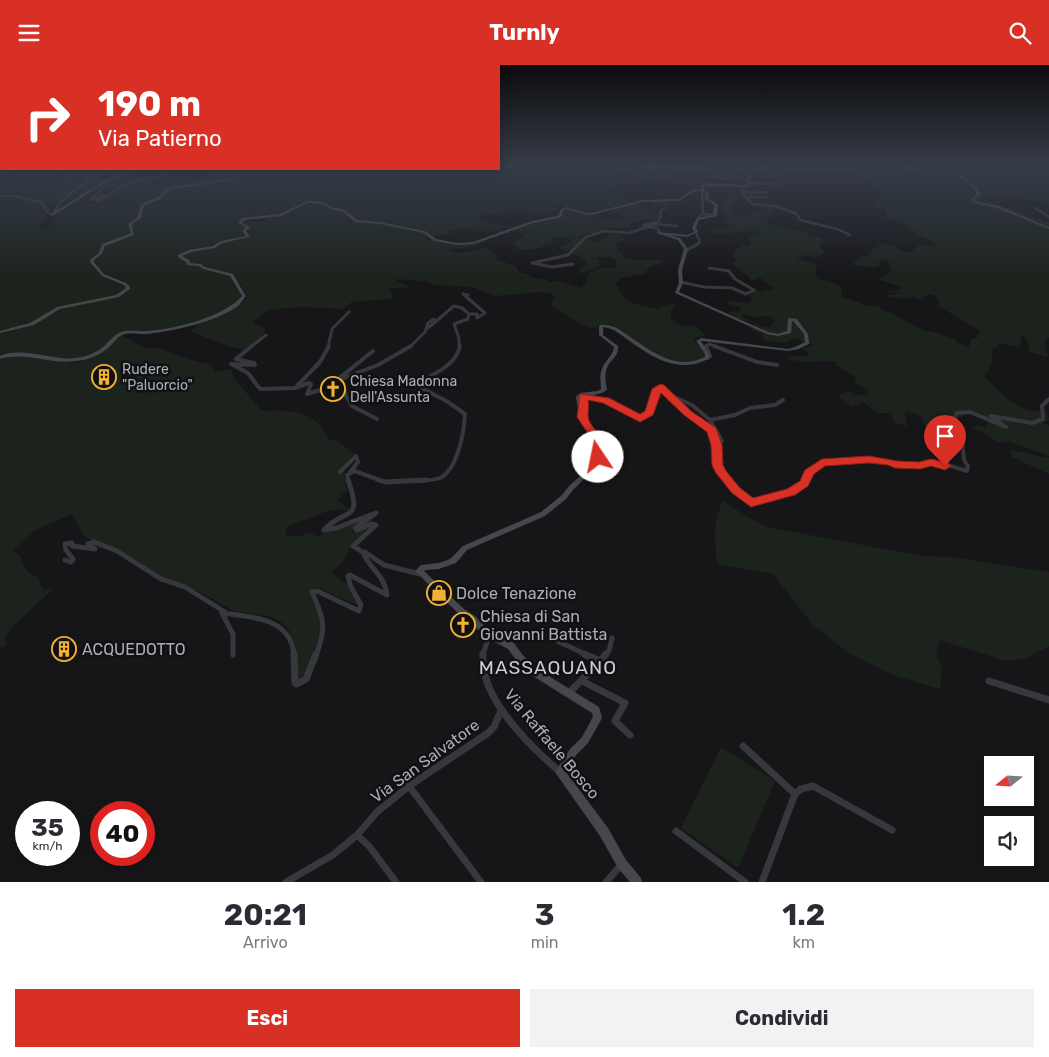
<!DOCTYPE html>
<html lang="it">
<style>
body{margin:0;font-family:Rubik,sans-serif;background:#f2f2f3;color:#2b2b33;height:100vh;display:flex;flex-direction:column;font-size:19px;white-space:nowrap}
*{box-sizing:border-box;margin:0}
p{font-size:16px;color:#7c7c81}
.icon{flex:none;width:28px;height:28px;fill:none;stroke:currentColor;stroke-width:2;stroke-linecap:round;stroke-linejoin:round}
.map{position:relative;height:817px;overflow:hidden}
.drawer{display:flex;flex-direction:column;background:#fff;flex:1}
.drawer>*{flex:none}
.top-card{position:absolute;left:0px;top:0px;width:500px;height:105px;box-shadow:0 2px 12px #0003;background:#d93025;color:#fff;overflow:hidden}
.needle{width:32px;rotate:252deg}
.buttons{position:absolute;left:984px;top:691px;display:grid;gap:10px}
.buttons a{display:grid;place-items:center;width:50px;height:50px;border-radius:0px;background:#fff;box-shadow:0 2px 12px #0003;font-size:25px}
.speed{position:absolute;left:15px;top:736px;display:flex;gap:10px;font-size:25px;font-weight:700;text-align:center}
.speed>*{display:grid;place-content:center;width:65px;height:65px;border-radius:50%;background:#fff;box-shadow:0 2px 12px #0003;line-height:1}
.speed small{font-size:12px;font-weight:400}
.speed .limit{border:8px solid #d22;background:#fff;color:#111}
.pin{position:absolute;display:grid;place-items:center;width:42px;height:42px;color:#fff;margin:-51px -21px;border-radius:50% 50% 50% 0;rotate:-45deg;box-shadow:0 0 5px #0007}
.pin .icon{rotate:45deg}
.me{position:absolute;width:55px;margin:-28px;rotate:349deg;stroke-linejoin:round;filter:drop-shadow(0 0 4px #0008)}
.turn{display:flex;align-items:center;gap:18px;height:105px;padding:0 15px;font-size:22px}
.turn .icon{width:65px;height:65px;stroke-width:2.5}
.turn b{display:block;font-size:35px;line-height:42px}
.eta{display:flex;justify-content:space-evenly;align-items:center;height:85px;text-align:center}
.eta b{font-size:30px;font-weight:700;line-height:35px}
.primary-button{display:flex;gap:10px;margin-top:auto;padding:10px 15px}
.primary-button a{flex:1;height:58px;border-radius:0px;background:#d93025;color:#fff;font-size:20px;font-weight:700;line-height:58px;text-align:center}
.primary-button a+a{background:#f2f2f3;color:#2b2b33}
header{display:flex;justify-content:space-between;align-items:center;height:65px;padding:0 15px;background:#d93025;color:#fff;font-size:22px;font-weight:700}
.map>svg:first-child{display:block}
.green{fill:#1c231d;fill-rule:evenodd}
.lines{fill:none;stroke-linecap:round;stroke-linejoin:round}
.street-far4{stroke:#37383d;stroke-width:2.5}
.street-far3{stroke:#37383d;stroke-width:3}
.street-far2{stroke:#37383d;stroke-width:4}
.street-far1{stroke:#37383d;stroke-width:5}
.street{stroke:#37383d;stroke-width:7}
.secondary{fill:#45474d;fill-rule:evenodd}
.route{fill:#d93025;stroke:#8d1f18}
.labels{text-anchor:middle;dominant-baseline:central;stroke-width:5;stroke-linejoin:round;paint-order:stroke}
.poi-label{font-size:14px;fill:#a8adb8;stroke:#111113;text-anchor:start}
.near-poi-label{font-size:16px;fill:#a8adb8;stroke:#111113;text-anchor:start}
.near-street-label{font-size:16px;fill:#a8adb8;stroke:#111113}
.near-quarter-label{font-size:19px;letter-spacing:1px;fill:#c9ccd4;stroke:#111113}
</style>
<header><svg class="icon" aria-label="menu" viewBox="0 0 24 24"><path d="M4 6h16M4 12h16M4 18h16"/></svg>Turnly<svg class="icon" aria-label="search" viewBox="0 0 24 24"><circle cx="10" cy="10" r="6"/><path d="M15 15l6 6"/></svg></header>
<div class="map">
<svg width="1049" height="817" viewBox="0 0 1049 817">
<rect width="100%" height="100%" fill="#161618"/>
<path class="green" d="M 0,100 L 1,104 L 71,105 L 60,111 L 71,110 L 95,104 L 111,104 L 106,107 L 121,109 L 93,122 L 74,136 L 52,139 L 51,146 L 39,162 L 43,165 L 56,156 L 54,153 L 60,146 L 77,136 L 96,138 L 118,126 L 120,124 L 95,124 L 120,112 L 139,116 L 168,118 L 227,107 L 235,111 L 230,115 L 237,112 L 225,104 L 499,104 L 499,100 L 745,100 L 744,102 L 747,103 L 737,104 L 732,108 L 725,109 L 715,107 L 712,104 L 714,102 L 708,101 L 698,103 L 713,114 L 703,113 L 702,111 L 697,110 L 698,114 L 681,110 L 682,114 L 671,113 L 631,118 L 630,116 L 640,111 L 620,109 L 610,124 L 610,131 L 628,129 L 624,134 L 630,137 C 605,142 588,155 561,140 L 559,141 L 559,144 C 551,146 541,150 531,151 L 537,147 L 515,145 L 481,151 L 479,154 L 491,159 L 518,162 L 511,164 L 506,163 L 492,167 L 488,165 L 479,167 L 465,163 L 449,166 L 450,169 L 433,172 L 426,166 L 381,157 L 357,156 L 343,145 L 333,142 L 328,138 L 315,136 L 301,139 L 279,149 L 242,154 L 238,158 L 246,162 L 242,166 L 247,171 L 245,172 L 189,186 L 177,191 L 186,196 L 187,200 L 199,200 L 202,204 L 229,209 L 242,231 C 230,252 170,264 147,267 C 139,268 129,265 121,267 C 114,269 111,275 106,279 C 98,287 87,293 76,294 C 54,297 17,282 0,291 L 0,268 L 33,260 L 60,244 L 118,231 L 127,227 L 130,223 C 119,209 105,217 94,195 L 103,188 L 106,179 L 135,169 L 132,159 L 140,153 L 143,140 L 160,133 L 174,122 L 167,124 L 158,133 L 142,139 L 137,153 L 129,159 L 132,169 L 104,179 L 100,189 L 91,195 L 101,211 L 124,220 L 127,223 L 117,230 L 59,243 L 31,259 L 0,266 Z
M 784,100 L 820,102 L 808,106 L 785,108 L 773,115 L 766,112 L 763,108 L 770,102 Z
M 828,100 L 1049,100 L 1049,139 L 1004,130 L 983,130 L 987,136 L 1049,157 L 1049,272 L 1044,277 L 1048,292 L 1030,287 L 1027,274 L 1022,270 L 1019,282 L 998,278 L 999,282 L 991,285 C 995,295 991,303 984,311 C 997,325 1025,355 1046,344 L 1049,355 L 1043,357 L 1049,361 L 1049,391 L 1008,376 L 1000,378 L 972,362 L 978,360 L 985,362 L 988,357 L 973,349 L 963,348 L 964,352 L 949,354 L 959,372 L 958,383 L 929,375 L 922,353 L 916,349 L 906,347 L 905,349 L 907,361 L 894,358 L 891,348 L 878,348 L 863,337 L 852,342 L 838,330 L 851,326 L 858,331 L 869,327 L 854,316 L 857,313 L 836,300 L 835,296 L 803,297 L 787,294 L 794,291 L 809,291 L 808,287 L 802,284 L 814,280 L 794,273 L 785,278 L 764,275 L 761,268 L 750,264 L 755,258 L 735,253 L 728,247 L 739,246 L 741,242 L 728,240 L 728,236 L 749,238 L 752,234 L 749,230 L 756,225 L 760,227 L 774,223 L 760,213 L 752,216 C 746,208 738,206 732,198 L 737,196 L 732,187 L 738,186 L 736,184 L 743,180 L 749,181 L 753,178 L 749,176 L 750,172 L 759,169 L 760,167 C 744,162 719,175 707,165 L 717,163 L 731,164 L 723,156 L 726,152 C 718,141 726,127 740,130 L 734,135 L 731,143 C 737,154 757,151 763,141 L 776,141 L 783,144 L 771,145 L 773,151 L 767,152 L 767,158 L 777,162 L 807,167 L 805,169 L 821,173 L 824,176 L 819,181 L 825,187 L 818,192 L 807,190 L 796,193 L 817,200 L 815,209 L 822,216 L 827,215 L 841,221 L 842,232 L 868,241 L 877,240 L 883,246 L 894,248 L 898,252 L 925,266 L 931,266 L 957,275 L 957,278 L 969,282 L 971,274 L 977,273 L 980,266 L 937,240 L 940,239 L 936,231 L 928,229 L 920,235 L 914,232 L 904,234 L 882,230 L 901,229 L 887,226 L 896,226 L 902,222 L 879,215 L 891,206 L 888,195 L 883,195 L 879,198 L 880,201 L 874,203 L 851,199 L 859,195 L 860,191 L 865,192 L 873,187 L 871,185 L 874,184 L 873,182 L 880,181 L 877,178 L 893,180 L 901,186 L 912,187 L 917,180 L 935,182 L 936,178 L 917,170 L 906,160 L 886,152 L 886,144 L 867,140 L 867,138 L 876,139 L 881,127 C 875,113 850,107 836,105 L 832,103 L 835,102 ZM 743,249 L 755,252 L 770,251 L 775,256 L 771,259 L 772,262 L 762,262 L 741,251 Z
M 658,135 L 673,138 L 669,139 L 668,143 L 664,141 L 649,144 L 651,147 L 661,148 L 659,155 L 642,155 L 629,159 L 634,162 C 624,165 614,161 604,164 C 596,167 586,170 577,172 L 597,177 L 609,171 L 607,168 L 619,169 L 626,174 L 616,178 L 618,186 L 624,190 L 622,192 C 636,198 654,193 669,196 L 651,201 L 644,209 L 621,213 L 615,219 L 626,235 L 639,240 L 658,244 L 660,241 L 678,238 C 664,251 671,258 687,262 L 690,260 L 698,263 L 706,271 L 695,272 L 694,276 L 706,290 C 689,319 631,270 614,261 C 604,256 597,265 588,262 C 584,261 551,241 550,239 L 555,232 L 550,228 L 539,227 L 495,231 L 472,222 L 436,220 L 424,216 L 394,214 L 409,222 L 388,224 L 393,229 L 392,234 L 352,237 L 342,244 L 301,242 L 268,245 L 253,257 L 265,264 L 263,274 L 253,279 L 244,290 L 242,290 L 246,285 C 227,283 209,272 190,267 L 201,257 L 232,243 L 247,233 L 247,230 L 233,209 L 206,203 L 202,199 L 190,198 L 180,191 L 192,186 L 218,182 L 225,177 L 247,173 L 250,170 L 247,165 L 248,161 L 243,158 L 243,155 L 265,157 L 269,152 C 292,148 300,137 326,139 L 330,143 L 344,147 L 350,154 L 356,157 L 379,158 L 425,168 L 428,172 L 425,174 L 427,175 C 453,176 460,184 488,174 L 476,181 L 446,185 L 458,188 L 488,183 L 496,190 L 497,195 L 516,201 L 519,207 C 525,208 527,209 532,212 C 538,215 543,212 549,217 L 559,216 L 580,223 L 586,219 L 587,210 C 596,203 604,202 615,203 L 616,196 L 610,192 L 598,192 L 596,194 L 599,196 L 599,201 L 585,208 L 580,206 L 580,203 L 587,200 L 583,193 L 559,183 L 573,176 L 572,174 L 554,172 L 552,173 L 554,176 L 553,178 L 535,184 L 519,185 L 512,178 L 522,172 L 523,170 L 512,165 L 560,151 L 566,144 L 584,149 L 605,147 L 595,153 L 614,155 L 622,153 L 623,150 L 616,148 L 610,151 L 608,148 C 614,144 629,137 636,138 C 642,139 645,142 652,141 L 652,137 L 647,136 Z
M 120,270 C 129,273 136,279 145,283 C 150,285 155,282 160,284 C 177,289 192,297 210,299 L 216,307 L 231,304 L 234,313 L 261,345 C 269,347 277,345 285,346 C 306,347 321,355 329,375 L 339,376 L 354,390 C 341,398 344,413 347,425 L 337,435 L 349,444 L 349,446 L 338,444 L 325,447 L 286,462 L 286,470 L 297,472 L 310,467 L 316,471 L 319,471 L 358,454 L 362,454 L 351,464 L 352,468 L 371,460 L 352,480 L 341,499 L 331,507 L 346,519 L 359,541 L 317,522 L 309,527 C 312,535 316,542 319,549 C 327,571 314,594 302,612 L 298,614 L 295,580 L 288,563 L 278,555 L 266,550 L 234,546 L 202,528 L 183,519 L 166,515 L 138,498 L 121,485 L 94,477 L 83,470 L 72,449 L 36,465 L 14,484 L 13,487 L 20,490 C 24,500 27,509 38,513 L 43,524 L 52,525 L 11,563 L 4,575 L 8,579 L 0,583 L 0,294 L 9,290 L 77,298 L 89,293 Z
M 1011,385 L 1049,393 L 1049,409 L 1012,392 Z
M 723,436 L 749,453 L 767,462 L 922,491 L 951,492 L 1049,507 L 1049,581 L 1024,594 L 1005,596 L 940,575 L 936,589 L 942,603 L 940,624 L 893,610 L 849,588 L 812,559 L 773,509 L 717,499 C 715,478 712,456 723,436 Z
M 721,682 L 775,716 L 738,803 L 681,763 Z"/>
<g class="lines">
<path class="street-far4" d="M 694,102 L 708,100
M 67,104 L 70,104
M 217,104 L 212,112 L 234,114
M 671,110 L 641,101 C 677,104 716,103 750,117
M 715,112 L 728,114
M 62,114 L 92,104
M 87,114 L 82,114 L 98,104
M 106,116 L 109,116 L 91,135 L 104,130 L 96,136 L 99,136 L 127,118 L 163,111 L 169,104
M 750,118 L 778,119
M 745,121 L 741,126 L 752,139 L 776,141 L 797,149 L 800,155 L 837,164 L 850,170
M 743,127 L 767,127 L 763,128
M 0,131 L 15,131 L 43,138 L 46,146 L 52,150 C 63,128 90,114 111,104
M 745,132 L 767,132
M 1035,143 L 1049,152
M 703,149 L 715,150
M 698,153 L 703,149 L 702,125
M 648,162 L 643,160 L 658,157 L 661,151 L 660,147 L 664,144
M 649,162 L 657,163 L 660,167
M 696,168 L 700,177 L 697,179
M 579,179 L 586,172 L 604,166 L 629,168 L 656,159 L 677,161"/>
<path class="street-far3" d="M 686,186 L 699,178
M 573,199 L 552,202 L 532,198 L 568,190 L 580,178
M 680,217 L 704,222 L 732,223 L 746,229 L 754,225 L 735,214 L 729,206 L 709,203
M 468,230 L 463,229 L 485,248 L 477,253 L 477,249 L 469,249
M 428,263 L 454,241 L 462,243 L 469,249 L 468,254 L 454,259 L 459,273 L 459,282
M 251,282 L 266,270
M 328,282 L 332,264 L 349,247
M 410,282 L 425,267 L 428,258 L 434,254
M 706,282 L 709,279 L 717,282"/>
<path class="street-far2" d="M 252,281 L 236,294 L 254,298 L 255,300 L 231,299 L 248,308 L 260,324 L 295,323 L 309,318 L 311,319 L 307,329 L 327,323 L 373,286
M 706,281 L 710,291 L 707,293
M 714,281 L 757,297 L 777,300
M 296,322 L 320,297 L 329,281
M 670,330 L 692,340 L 710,355 L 735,350 L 750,343 L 775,340 L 783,335
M 584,344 L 583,331 C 605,331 621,345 640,354 L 649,348 L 657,324 L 662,323 C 671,333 680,341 690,349 C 697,354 707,359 712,366 C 723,381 711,397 728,416
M 377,354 L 352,341 L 346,331 L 341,314 L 378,300 L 411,281
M 710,355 L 722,376 L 719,377 L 718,374
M 340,407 L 356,391 L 358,397 L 350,407
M 349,416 L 347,410 L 355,406 L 382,416
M 404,416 C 415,415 430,417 440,413 C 458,404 464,367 465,349 L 448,337 L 416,320 C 431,309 456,302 460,281
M 805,416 C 808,410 810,404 816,401 C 837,390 875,393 895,400 C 907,404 919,399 930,398 C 940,396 957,403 967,406 L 968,401 L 964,395 L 962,372 L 952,357 L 957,348 L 970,347 L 1006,362 L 991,351 L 1032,358 L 1043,354 L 1042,341 L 1049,334"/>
<path class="street-far1" d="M 348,415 C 364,459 344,442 324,465 L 336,463 L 376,448 L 355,463 L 357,465 L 371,459 L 376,460 L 353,481 L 364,488
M 379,415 L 385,417 L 426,415
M 727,415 L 751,438 C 767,434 797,431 806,415
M 65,495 L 71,497 L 73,494 L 66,485 L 65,479 L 72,478 L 72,481 L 95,484 L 88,479 L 94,477 L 117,486 L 161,514 L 185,522 L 225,547
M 551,573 L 587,590
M 233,590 L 233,569 L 222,548 C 251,552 291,552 294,590
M 316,590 C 327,563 324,554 312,527 L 317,526 L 359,546 L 361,540 L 350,520 L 348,511 L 350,510 L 387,530 C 386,513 371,504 364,490 L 365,487 L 384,500 L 420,509
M 483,590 L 487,577
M 605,590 L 609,586 L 612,573"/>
<path class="street" d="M 294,589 L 295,618 L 297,619 L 306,614 L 316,589
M 483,589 C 479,633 530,681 560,707
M 600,596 L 606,589
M 582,616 L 625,638 L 615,656 L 630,670
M 989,616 L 1049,635
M 569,628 L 600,596 L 584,589
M 743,681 L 795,729 L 762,817
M 409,721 L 481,817
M 795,729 L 801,724 L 813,721 L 892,765
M 676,766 L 745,817
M 357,770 L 369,781 L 396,817
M 286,817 L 333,790 L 357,770 L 377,747 L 409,721 L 488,668 L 494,662 L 501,645
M 606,817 L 622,799"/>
<path class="secondary" d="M 772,100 L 776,100 C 766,103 757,104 750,113 L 752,118 L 748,122 L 704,121 L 704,125 L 709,128 L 708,133 L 718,140 L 717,151 L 699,155 L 696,162 L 698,167 L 687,172 L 670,170 L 680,173 L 688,184 L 682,205 L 683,218 L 679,227 L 768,267 L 778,269 L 787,266 L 788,253 L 797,254 L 808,269 L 809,279 L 799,284 L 788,286 L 702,276 L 701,276 L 709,289 L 709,294 C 701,297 694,300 686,300 C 659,301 635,279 614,265 L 608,263 L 603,262 L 603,270 L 618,281 C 619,292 610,294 607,303 C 604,310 606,318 607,325 C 600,330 592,330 584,331 L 582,332 L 585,350 L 602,380 L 601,392 L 591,407 L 573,425 L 566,434 L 545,451 L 467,485 L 456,498 L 439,504 L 426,505 L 424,506 L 464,544 L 475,551 L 491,568 L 514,578 L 522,589 L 534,602 L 599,642 L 602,652 L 601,655 L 588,678 L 576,690 L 566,707 L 608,763 L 626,795 L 641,813 L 642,817 L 630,817 L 618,803 L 600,771 L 557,710 L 555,707 L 570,684 L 582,672 L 593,652 L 592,648 L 528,608 L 516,595 L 508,584 L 485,572 L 469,555 L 458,548 L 415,506 L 421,500 L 439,498 L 450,494 L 463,481 L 541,447 L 562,430 L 569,421 L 587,405 L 595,392 L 596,380 L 579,350 L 576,332 L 580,328 L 597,326 L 601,324 C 601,318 599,310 602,304 C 605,295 613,291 614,282 L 599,270 L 599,262 L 600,260 L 608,260 L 615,262 C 636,274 660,297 685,297 C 692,297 698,295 705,292 L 705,289 L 696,276 L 701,273 L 788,284 L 795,282 L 805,277 L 804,269 L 793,256 L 792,256 L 791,268 L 778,271 L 767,269 L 675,228 L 679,218 L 678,205 L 684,184 L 678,175 L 656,168 L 658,167 L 687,170 L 694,167 L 692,162 L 697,153 L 713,150 L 714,140 L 705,134 L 705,128 L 701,126 L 693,127 L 680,136 L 643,137 L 595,149 L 587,150 L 566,144 L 563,146 L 562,151 L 558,153 L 534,158 L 474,179 L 458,180 L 434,176 L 424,168 L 380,159 L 355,157 L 343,147 L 330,144 L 323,139 L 308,138 L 281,151 L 244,155 L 242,158 L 250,162 L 246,166 L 250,171 L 249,172 L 223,178 L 215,183 L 191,187 L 182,191 L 189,195 L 190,198 L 201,199 L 205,202 L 233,209 L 246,231 C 244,234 241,237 239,240 C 220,256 173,266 148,269 C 140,270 133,267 125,269 C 117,271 114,278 108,283 C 99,291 87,295 76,296 C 51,300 26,286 0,294 L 0,291 C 23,281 52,296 76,293 C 85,292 96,288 103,282 C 110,276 113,270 121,267 C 129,264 138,267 147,266 C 175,264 224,252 242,231 L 230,211 L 203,204 L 199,201 L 187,200 L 186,197 L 178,192 L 178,190 L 189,185 L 213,181 L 221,176 L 246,171 L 242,166 L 246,162 L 238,158 L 242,153 L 279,149 L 308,136 L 324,137 L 332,142 L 345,145 L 357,155 L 380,157 L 425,166 L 436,174 L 458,178 L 473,177 L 532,156 L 556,151 L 559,150 L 560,145 L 565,142 L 587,148 L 595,147 L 643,135 L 679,134 L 691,125 L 701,124 L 702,119 L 706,118 L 746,120 L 748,118 L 746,113 C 753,104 762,102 772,100 Z
M 899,100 L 902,100 L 927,107 L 960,109 L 976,122 L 981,129 L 975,134 L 975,136 L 999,141 L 1049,162 L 1049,164 L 997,143 L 973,138 L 971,134 L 977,129 L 972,121 L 958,111 L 927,109 L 899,101 Z
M 138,104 L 141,104 L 107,117 L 54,150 L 51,149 L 105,115 Z
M 222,104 L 225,104 L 237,112 L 230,116 L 171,124 L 160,134 L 144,141 L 141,153 L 132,159 L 134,170 L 105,181 L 102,189 L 94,195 L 94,197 L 104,209 L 126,218 L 130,222 L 130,224 L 119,232 L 60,244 L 34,260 L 0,268 L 0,266 L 30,258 L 57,242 L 116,230 L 126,223 L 124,220 L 102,211 L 90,197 L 91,194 L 99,188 L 102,179 L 131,168 L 128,159 L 137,153 L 141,139 L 158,132 L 169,122 L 229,114 L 234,112 Z"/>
</g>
<linearGradient id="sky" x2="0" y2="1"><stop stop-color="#0c0c0d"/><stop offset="0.47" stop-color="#363c48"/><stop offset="1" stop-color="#363c48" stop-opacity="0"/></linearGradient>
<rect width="1049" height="214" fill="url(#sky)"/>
<path class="route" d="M 660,319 L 664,320 L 691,346 L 716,363 L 722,380 L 723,400 L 726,406 L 740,423 L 753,433 L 787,424 L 800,416 L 805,405 L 822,394 L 869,391 L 897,396 L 919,397 L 931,394 L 949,398 L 951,401 L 945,405 L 931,401 L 920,404 L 895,403 L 888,400 L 869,398 L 825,401 L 814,409 L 808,421 L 795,430 L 751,442 L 732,428 L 716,408 L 712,400 L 711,380 L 707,367 L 684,350 L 661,328 L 653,350 L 640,357 L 603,338 L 588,335 C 589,340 588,347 588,351 C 589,366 614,372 602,394 L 594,394 L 593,376 L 577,352 L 580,329 L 609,333 L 640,349 L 645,346 L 652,324 Z"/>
<defs>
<symbol id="building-ring" viewBox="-11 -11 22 22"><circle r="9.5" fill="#111113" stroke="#f2b134" stroke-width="1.5"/><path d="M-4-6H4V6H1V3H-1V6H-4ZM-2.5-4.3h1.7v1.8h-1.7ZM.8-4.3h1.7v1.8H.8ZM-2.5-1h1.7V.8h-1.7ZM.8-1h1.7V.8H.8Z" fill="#f2b134"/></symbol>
<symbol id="church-ring" viewBox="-11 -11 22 22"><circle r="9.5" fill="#111113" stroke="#f2b134" stroke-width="1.5"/><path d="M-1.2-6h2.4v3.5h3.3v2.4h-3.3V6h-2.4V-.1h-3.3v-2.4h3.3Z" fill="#f2b134"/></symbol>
<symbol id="shop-ring" viewBox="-11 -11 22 22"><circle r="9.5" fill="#111113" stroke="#f2b134" stroke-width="1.5"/><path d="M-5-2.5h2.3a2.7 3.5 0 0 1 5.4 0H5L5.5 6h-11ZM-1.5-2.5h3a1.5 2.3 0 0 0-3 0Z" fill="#f2b134"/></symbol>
</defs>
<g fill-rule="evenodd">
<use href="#building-ring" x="90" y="298" width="28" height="28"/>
<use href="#church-ring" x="319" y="310" width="28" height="28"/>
<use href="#shop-ring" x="425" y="514" width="28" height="28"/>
<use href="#church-ring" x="449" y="546" width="28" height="28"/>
<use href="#building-ring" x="50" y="570" width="28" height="28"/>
</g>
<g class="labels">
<g class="poi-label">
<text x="122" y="304">Rudere<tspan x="122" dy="16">"Paluorcio"</tspan></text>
<text x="350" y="316">Chiesa Madonna<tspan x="350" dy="16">Dell'Assunta</tspan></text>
</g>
<g class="near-poi-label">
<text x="456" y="528">Dolce Tenazione</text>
<text x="480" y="551">Chiesa di San<tspan x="480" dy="18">Giovanni Battista</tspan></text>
<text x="82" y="584">ACQUEDOTTO</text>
</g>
<g class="near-street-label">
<text transform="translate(552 679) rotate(50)">Via Raffaele Bosco</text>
<text transform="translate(425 696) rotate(-36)">Via San Salvatore</text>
</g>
<g class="near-quarter-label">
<text x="548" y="602">MASSAQUANO</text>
</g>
</g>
</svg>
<div class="buttons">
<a><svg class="needle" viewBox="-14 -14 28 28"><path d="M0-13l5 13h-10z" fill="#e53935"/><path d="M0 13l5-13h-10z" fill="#7c7c81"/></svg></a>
<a><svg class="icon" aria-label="sound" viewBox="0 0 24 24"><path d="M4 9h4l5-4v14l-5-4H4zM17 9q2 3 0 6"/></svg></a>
</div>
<div class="speed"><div>35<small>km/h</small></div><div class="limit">40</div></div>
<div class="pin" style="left:945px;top:401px;background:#d93025"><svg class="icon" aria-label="arrive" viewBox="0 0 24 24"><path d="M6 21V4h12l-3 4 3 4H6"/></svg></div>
<svg class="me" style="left:598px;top:392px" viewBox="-20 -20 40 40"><circle r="19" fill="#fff"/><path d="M0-13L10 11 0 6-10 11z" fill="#d93025"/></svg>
<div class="top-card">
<div class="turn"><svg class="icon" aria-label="right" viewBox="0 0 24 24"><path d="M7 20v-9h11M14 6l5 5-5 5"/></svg><div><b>190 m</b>Via Patierno</div></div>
</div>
</div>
<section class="drawer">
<div class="eta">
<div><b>20:21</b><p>Arrivo</p></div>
<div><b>3</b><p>min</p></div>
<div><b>1.2</b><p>km</p></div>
</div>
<div class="primary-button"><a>Esci</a><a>Condividi</a></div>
</section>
